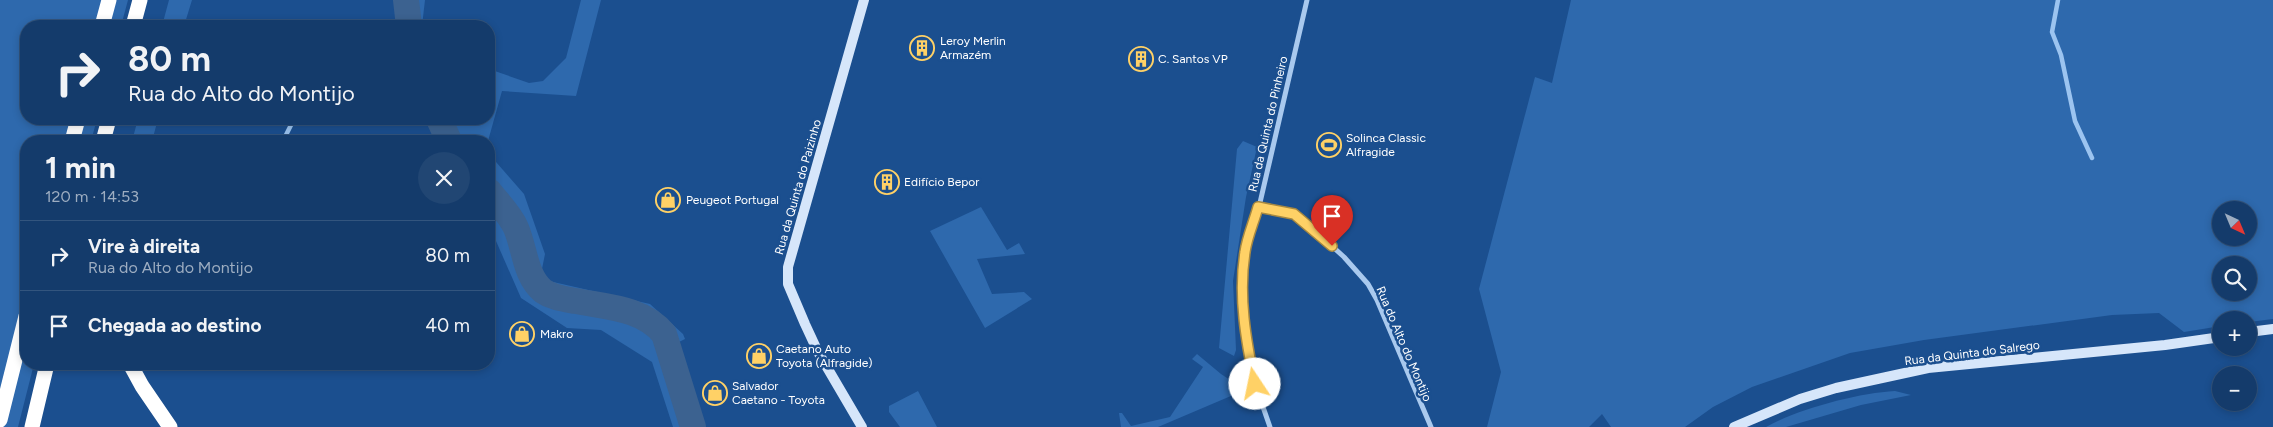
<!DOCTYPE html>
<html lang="pt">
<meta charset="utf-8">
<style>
body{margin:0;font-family:Figtree,sans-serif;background:#214673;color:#f1f3f6;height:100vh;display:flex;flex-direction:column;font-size:19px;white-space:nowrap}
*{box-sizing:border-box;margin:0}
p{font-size:16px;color:#9dadc1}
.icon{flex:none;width:28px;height:28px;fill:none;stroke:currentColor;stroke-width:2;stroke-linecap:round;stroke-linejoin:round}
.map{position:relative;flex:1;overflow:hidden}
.panel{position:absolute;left:20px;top:135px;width:475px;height:235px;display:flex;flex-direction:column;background:#143b6b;border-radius:20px;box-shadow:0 2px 8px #0003,0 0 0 1px #33557e}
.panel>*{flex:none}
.hud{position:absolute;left:20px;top:20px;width:475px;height:105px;border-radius:20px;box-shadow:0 2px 8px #0003,0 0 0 1px #33557e;background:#143b6b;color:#f1f3f6;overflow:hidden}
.needle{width:32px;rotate:136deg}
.tools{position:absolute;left:2212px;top:201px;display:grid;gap:10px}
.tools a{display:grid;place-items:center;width:45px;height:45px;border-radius:50%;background:#143b6b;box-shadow:0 2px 8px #0003,0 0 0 1px #33557e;font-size:25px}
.pin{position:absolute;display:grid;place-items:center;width:42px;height:42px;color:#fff;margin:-51px -21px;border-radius:50% 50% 50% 0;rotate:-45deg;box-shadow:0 0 5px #0007}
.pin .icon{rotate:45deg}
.me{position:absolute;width:55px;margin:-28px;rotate:349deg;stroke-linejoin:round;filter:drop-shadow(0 0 4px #0008)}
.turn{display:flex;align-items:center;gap:18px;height:105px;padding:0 25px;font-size:22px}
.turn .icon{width:65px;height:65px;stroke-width:2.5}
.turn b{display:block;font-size:35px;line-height:42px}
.round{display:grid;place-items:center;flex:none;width:52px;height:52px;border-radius:26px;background:#214673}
.overview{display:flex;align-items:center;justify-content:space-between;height:85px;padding:0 25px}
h1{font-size:30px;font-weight:700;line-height:38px}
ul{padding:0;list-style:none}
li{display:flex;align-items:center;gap:15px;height:70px;padding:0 25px;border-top:1px solid #33557e}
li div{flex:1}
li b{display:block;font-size:19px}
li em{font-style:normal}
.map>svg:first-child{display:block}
.green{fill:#2e69ad;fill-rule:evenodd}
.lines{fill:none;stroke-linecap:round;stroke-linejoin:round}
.stream{stroke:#9cc4f0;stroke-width:4.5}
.river{stroke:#3c6290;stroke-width:26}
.street{stroke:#a9c9ee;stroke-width:5}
.secondary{stroke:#d6e6fa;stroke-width:10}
.highway{stroke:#fff;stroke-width:15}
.route-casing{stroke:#a68842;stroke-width:12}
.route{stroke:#ffd166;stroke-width:9}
.labels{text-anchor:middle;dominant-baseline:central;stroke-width:5;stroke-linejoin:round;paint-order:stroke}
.poi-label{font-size:12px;fill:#fff;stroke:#1b4f8f;text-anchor:start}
.street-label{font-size:12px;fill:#fff;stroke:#1b4f8f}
</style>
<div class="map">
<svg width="2273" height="427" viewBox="0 0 2273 427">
<rect width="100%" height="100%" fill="#1b4f8f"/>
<path class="green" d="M 0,0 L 128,0 L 121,26 L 26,26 L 26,119 L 97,119 L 91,141 L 26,141 L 26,364 L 34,364 L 18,427 L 0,427 Z
M 169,0 L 192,0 L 184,26 L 162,26 Z
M 396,0 L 425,0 L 422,26 L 401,26 Z
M 581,0 L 601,0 L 576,96 L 502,91 L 488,141 L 430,141 L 435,139 L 429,119 L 489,119 L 489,69 L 529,83 L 543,81 L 566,58 Z
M 1571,0 L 2273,0 L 2273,319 L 2249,322 L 2249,320 L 2221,320 L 2221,326 L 2184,332 L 2159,313 L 2112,315 L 1924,340 L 1850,353 L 1752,387 L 1713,407 L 1685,427 L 1611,427 L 1602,414 L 1589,427 L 1487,427 L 1501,372 L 1479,289 L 1535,77 L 1552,83 ZM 2221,210 L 2249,210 L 2249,238 L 2221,238 ZM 2221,265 L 2249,265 L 2249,292 L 2221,292 Z
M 138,119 L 158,119 L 152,141 L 132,141 Z
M 1243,141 L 1257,147 L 1246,197 L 1233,281 L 1236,350 L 1234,356 L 1219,348 L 1237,149 Z
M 489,154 L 524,194 L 545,254 L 540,279 L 650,304 L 683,334 L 685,339 L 677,343 L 704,427 L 673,427 L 652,362 L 601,330 L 567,328 L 521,298 L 489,225 Z
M 981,207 L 1007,250 L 1019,243 L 1025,254 L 977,259 L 992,294 L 1024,292 L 1032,299 L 985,328 L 930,231 Z
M 1197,354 L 1221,374 L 1245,390 L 1158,427 L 1121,427 L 1119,413 L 1122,413 L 1131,426 L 1170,417 L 1203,367 L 1192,359 Z
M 918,391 L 937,427 L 900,427 L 889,412 L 889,406 Z
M 1895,391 L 1911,395 L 1861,405 L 1786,427 L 1766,427 C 1798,409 1858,393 1895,391 Z"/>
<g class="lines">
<path class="stream" d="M 2058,0 L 2052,32 L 2061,55 L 2075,121 L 2092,158
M 283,141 L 294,119"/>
<path class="river" d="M 406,0 L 409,26
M 439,119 L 449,141
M 489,191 C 498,203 510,214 516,228 C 525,249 525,276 543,291 C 553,298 564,299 576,301 C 607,307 643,308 664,334 L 693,427"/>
<path class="street" d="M 1259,207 L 1294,214 L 1309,225 L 1344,257 L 1368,284 L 1377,300 L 1431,427
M 1270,427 L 1255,384 L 1247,345 L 1242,299 L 1245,252 L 1259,207 L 1307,0"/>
<path class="secondary" d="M 2249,332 L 2273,329
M 862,427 L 818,352 L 805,324 L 788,284 L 788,267 L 864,0
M 1734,427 L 1800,399 L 1836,388 L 1928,368 L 2165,345 L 2221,337"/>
<path class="highway" d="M 102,26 L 109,0
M 133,26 L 140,0
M 72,141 L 78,119
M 103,141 L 109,119
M 130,364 L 142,386 L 170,427
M 0,420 L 26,316
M 32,427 L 47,364"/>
</g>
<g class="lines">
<defs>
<path id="route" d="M 1255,384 C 1246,341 1238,296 1245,252 C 1247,237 1254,222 1258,207 L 1294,214 L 1332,246"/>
</defs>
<use href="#route" class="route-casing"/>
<use href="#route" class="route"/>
</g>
<defs>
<symbol id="building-ring" viewBox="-11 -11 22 22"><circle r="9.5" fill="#1b4f8f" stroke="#ffd166" stroke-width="1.5"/><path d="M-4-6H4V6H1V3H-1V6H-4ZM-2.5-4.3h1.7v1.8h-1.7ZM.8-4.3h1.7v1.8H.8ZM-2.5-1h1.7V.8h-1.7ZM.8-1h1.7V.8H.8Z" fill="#ffd166"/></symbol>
<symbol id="stadium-ring" viewBox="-11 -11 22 22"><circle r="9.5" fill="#1b4f8f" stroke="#ffd166" stroke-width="1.5"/><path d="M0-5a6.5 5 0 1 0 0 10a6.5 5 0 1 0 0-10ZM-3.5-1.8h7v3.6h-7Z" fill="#ffd166"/></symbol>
<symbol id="shop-ring" viewBox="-11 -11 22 22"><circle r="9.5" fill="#1b4f8f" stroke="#ffd166" stroke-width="1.5"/><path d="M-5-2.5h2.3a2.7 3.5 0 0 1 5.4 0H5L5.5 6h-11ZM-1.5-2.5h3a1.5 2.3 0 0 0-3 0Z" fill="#ffd166"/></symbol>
</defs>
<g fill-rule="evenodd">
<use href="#building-ring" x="908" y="34" width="28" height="28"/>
<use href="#building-ring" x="1127" y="45" width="28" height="28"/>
<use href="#stadium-ring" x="1315" y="131" width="28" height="28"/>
<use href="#building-ring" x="873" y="168" width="28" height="28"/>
<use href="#shop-ring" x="654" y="186" width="28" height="28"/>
<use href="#shop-ring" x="508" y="320" width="28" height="28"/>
<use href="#shop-ring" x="745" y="342" width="28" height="28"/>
<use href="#shop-ring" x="701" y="379" width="28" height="28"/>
</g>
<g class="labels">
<g class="poi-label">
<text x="940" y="41">Leroy Merlin<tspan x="940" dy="14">Armazém</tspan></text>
<text x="1158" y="59">C. Santos VP</text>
<text x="1346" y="138">Solinca Classic<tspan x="1346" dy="14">Alfragide</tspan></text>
<text x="904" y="182">Edifício Bepor</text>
<text x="686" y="200">Peugeot Portugal</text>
<text x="540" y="334">Makro</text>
<text x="776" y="349">Caetano Auto<tspan x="776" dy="14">Toyota (Alfragide)</tspan></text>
<text x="732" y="386">Salvador<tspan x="732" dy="14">Caetano - Toyota</tspan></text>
</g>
<g class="street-label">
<text transform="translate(1268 124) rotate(-77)">Rua da Quinta do Pinheiro</text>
<text transform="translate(798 187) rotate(-74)">Rua da Quinta do Paizinho</text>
<text transform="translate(1404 344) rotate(67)">Rua do Alto do Montijo</text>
<text transform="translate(1972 353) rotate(-7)">Rua da Quinta do Salrego</text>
</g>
</g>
</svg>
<div class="tools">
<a><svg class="needle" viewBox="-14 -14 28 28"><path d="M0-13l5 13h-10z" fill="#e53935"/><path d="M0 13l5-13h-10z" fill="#9dadc1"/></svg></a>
<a><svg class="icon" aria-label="search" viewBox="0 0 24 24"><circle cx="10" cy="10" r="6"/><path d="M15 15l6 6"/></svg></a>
<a>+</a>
<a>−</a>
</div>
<div class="pin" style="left:1332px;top:246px;background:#d93025"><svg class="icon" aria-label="arrive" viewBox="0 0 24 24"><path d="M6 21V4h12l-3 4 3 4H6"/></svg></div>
<svg class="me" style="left:1255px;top:384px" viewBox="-20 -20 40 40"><circle r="19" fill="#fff"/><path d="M0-13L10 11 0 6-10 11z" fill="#ffd166"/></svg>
<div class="hud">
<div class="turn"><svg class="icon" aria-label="right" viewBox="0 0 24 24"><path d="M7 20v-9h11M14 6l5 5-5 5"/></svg><div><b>80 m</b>Rua do Alto do Montijo</div></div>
</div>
<section class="panel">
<div class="overview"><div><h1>1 min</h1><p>120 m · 14:53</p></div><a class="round"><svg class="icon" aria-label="close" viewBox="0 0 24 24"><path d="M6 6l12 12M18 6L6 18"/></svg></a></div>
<ul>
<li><svg class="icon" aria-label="right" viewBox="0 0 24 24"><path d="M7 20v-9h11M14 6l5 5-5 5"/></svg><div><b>Vire à direita</b><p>Rua do Alto do Montijo</p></div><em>80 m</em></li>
<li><svg class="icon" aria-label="arrive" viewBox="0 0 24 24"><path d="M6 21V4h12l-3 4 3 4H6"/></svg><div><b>Chegada ao destino</b></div><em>40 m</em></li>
</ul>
</section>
</div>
